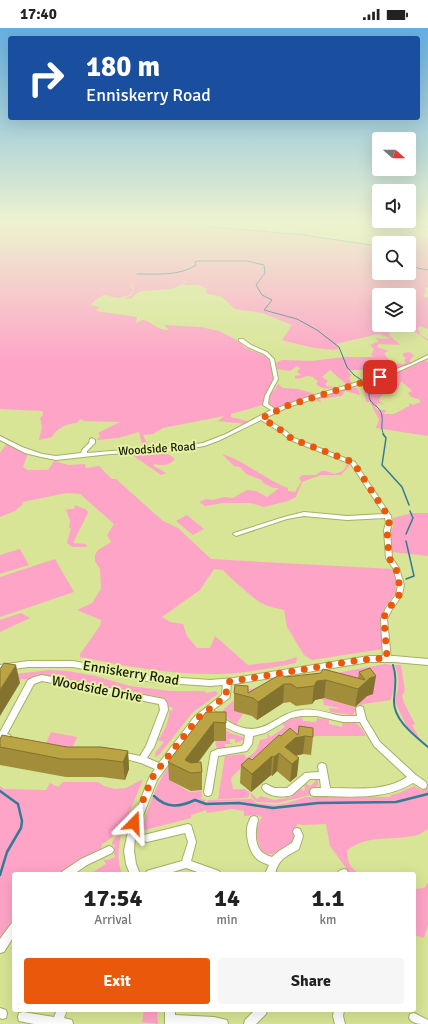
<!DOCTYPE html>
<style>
body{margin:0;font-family:Signika,sans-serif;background:#f6f6f6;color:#222;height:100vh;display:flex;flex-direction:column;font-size:15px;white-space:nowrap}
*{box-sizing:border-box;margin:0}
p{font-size:13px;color:#767676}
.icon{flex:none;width:22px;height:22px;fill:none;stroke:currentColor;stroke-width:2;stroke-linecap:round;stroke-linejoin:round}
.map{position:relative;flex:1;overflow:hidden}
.panel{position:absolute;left:12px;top:844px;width:404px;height:140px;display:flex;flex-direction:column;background:#fff;border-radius:4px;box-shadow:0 4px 16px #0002}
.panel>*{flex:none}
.guide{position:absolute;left:8px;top:8px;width:412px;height:84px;border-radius:4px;box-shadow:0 4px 16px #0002;background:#1a4fa0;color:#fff;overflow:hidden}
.needle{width:26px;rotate:111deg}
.fabs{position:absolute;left:372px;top:104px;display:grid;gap:8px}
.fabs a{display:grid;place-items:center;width:44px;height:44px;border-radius:4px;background:#fff;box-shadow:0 4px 16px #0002;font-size:20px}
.pin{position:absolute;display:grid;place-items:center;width:34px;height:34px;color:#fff;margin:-17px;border-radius:8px;box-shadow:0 2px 6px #0006}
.me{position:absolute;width:44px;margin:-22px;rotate:21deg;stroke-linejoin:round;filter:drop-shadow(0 0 3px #0008)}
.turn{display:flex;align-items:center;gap:14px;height:84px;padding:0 12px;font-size:18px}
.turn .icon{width:52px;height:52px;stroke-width:2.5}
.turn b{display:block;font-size:28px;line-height:34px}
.eta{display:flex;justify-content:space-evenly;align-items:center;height:68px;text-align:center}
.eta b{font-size:24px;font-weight:700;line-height:28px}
.cta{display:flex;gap:8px;margin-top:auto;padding:8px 12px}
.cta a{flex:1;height:46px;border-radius:4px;background:#ea580c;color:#fff;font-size:16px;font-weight:700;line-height:46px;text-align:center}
.cta a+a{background:#f6f6f6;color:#222}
.status{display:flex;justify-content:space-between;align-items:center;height:28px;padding:0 20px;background:#fff;direction:ltr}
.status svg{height:11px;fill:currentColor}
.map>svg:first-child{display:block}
.green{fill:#fea4c7;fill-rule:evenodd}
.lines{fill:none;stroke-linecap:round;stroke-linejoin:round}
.stream-far3{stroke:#347a97;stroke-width:1}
.stream-far2{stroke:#347a97;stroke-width:1.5}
.stream-far1{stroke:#347a97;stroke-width:2}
.stream{stroke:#347a97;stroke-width:2.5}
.minor-casing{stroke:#a6b065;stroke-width:2}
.major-casing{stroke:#a6b065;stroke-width:2}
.minor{fill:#fff;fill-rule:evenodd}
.major{fill:#fff;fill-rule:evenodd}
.wall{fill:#a18d3a}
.shaded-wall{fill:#83732f}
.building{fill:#bba443;stroke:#83732f}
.route{stroke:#ea580c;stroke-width:7;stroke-dasharray:0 12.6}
.labels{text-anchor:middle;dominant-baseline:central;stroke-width:4;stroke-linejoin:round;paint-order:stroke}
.street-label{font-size:12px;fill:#161900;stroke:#e5f1a3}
.near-street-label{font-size:14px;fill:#161900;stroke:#e5f1a3}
</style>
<div class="status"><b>17:40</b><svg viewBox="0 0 49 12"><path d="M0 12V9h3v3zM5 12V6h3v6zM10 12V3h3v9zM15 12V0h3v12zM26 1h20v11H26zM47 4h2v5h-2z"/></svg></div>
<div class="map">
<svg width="428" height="996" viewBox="0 0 428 996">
<rect width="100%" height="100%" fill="#d8e496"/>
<path class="green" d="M 0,194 L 159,194 L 196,200 L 219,199 L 295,207 L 299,200 C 308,203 313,199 323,199 L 316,196 L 319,194 L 311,194 L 329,194 C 325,200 313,205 307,205 L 310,208 L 379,219 L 379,245 L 409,245 L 409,215 L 387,215 L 395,205 L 428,210 L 428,259 L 425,260 L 426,264 L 423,268 L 428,270 L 428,301 L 420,298 L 418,300 L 420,307 L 428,311 L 428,313 L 411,301 L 389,303 L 390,308 L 401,317 L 379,316 L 377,319 L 389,323 L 384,325 L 391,335 L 402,336 L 406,335 L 404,332 L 406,330 L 403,328 L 403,325 L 409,324 L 414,327 L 410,332 L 411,336 L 383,346 L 367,342 L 348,342 L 351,347 L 349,351 L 353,356 L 347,357 L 330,342 L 322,349 L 328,353 L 325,356 L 327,358 L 336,359 C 327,361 323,362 316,356 L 318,353 C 315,351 312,348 309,348 C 303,348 301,352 295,350 L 295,348 L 301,347 L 297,344 L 300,340 L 297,338 L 290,343 L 277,341 L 276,335 L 282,332 L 312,333 L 344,329 L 374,329 L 371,327 L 374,321 L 370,317 L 379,313 L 375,310 L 384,311 L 390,310 L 378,306 L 336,316 L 340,321 C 320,323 301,317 282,312 L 292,297 L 262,285 L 235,281 L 222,269 L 206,265 L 207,261 L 199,257 L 182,257 L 186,254 L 183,253 L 184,255 L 172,261 L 141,263 L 132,269 L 133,270 L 124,271 L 132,267 L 134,260 L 131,257 L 134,254 L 130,257 L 133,261 L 130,267 L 118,270 L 104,267 L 98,270 L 90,277 L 100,279 L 96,283 L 137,289 L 136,295 L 142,292 C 153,293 154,301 167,302 L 168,301 L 165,298 L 166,297 L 201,299 L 219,303 L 237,312 L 246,320 L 268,329 L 274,350 L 274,355 L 263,377 L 231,386 L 231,389 L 247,393 L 248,395 L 246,396 L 218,393 L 224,388 L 163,400 L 153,406 L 143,407 L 149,419 L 152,420 L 135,421 L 143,419 L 139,404 L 118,410 L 97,412 L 100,408 L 98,405 L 120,394 L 84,393 L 80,391 L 77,395 C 66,396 58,399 52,409 L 39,412 L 42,399 L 40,390 L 43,387 L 42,383 L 0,381 ZM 379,267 L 409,267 L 409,297 L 379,297 Z
M 426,332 L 428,335 L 428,408 L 376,400 L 379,392 L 370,374 L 366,374 L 363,356 L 400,344 ZM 401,353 L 412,363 L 408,365 L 411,369 L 418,371 L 421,374 L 413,377 L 409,375 L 409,378 L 394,386 L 384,386 L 386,382 L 379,382 L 375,380 L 378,375 L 385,377 L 379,373 L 380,369 L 384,366 L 383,363 L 385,360 L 398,361 Z
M 278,356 L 283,360 L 298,361 L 315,366 L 275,381 L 269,379 L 266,374 L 270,364 L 274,363 Z
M 353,359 L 357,360 L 360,367 L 345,363 L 342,368 L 320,371 L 321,375 L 315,371 Z
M 7,415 L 28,425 L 23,439 L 28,442 L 48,442 L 54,433 L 69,437 L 85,436 L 86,440 L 99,438 L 112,451 L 116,451 L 163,493 L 178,500 L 211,531 L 392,541 L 396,547 L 396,564 L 385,579 L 381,589 L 383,621 L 312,632 L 304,627 L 287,599 L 284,582 C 277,580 269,579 263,576 C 256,573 228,548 223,542 L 214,541 L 200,562 L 162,589 L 170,594 L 183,596 L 187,608 L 197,620 L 210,620 L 215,608 L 248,637 L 284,633 L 297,629 L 296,635 C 270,640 243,646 217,646 C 171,647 126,638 80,629 L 80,626 L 100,598 L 101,592 L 77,582 L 92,575 L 101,561 L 100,541 L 95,533 L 95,527 L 98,522 L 111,514 L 107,507 L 114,496 L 80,466 L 67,465 L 22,474 L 23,476 L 15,483 L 0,489 L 0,425 Z
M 164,423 L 175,431 C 169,438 162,438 154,436 L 154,438 L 166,445 L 161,447 L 131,426 L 130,424 Z
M 222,426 C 245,433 268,453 288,460 L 288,463 L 295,464 L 301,454 L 299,450 L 302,447 L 316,447 C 324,440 326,444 335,446 L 343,443 L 348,435 L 351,436 L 341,447 L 321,447 L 302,454 L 296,469 L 288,473 L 264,479 L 251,475 L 223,475 L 205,478 L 199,474 L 206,471 L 213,472 L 224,469 L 233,470 L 247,462 L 256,463 L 267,469 L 279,460 L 273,460 L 263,455 L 262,452 L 246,446 L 240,439 L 234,438 Z
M 75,477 L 87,482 L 88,485 L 73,515 L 86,516 L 87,519 L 72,519 L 67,515 L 71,500 L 69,500 L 70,493 L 66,481 L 74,481 Z
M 412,485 L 428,485 L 428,528 L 391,524 L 389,502 L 393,499 L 393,490 Z
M 187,487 L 204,501 L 193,507 L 176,493 Z
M 20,521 L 29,537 L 0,546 L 0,527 Z
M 55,531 L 74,564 L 0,589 L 0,549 Z
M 21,585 L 30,590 L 0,604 L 0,592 Z
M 385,636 L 392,637 L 396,651 L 391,672 L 363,676 L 358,680 L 360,672 L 328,656 L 244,684 L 236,697 L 226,689 L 222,683 L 245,662 Z
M 395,637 L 401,637 L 405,663 L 402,668 L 405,677 L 415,696 L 412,697 L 420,711 L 407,699 L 395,674 C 399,656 400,655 395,637 Z
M 49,642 L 68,643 L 96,648 L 130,658 L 170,663 L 205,663 L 206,665 L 216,663 L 218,666 L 193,684 L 159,727 L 155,729 L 155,725 L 164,714 L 158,712 C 164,704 170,692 169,682 L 172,683 L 173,680 L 167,678 L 166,674 L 160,669 L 44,647 C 35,646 30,653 21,651 L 19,654 L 7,647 Z
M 322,669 L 357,680 L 353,687 L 330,684 L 329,680 L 339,681 L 339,680 L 324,677 Z
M 302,689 L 303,693 L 316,694 L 317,690 L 329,692 L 329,696 L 342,699 L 343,693 C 358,695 358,694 366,708 L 309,708 L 273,715 L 245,736 L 231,750 L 233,761 L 244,761 L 249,764 L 249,768 L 247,770 L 218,771 L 225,728 L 244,726 L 246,730 C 255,726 258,721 260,712 L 268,710 L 267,706 L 268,706 L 271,709 L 285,699 L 282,696 L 289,692 Z
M 213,693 L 230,705 L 243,709 L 244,712 L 235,715 L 235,711 L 229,711 L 230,715 L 233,716 L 225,716 L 225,721 L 217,721 L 215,713 L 226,703 L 169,752 L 190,764 L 202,763 L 201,771 L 206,772 L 203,777 L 205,777 L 208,772 L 252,771 L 257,775 L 275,777 L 287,775 L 306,769 L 390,769 L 391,767 L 399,765 L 414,758 L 421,762 L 428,759 L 428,801 C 424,803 421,806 417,807 C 395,813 364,806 347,823 C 349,838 348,836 359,846 L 346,846 L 346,840 L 330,818 L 326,796 L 302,797 L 297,796 L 292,814 L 273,826 L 265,826 L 262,824 C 256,806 253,807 262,789 L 257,787 L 244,788 L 244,783 L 232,781 L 207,785 L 206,782 L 191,787 L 191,790 L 141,803 C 148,780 159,747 175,730 C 187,717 200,706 213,693 Z
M 51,704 L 77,709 L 70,726 L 43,721 Z
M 312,750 L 318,750 L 318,758 L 310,760 L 311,767 L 277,775 L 257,774 L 251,769 L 251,765 L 257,771 L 261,768 L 274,772 L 292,769 L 291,767 L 300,759 L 303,763 L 305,762 L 304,755 L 310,758 L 316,753 Z
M 143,751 L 121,805 C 113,806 109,813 102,816 L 101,822 L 63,846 L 14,846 L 14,893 L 0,912 L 0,758 L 4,761 L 46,762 L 50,755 L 58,759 L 63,754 L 98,754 L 104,758 L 115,761 L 126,760 Z
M 121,807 C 118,821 117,833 122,846 L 111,846 L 109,844 L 105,846 L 94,846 L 93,844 L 106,836 L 103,831 L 108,832 L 115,829 L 112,821 L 115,819 L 114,816 L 112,817 C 112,812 116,808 121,807 Z
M 428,855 L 428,897 L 424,910 L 414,907 L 414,861 L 424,860 Z
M 144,982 L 157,982 L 158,996 L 142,994 Z"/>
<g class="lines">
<path class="stream-far3" d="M 156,194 L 304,207 L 371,217 L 379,220
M 409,233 L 417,240 L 428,242
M 137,246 C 156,246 180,248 196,237 L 195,234 L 198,233 L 247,233 L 264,237 L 265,245 L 256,257 L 262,267 L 272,272 L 264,282 L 297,291 L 317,302 L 339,319 L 347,339 L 354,347 L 363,353
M 370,358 C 365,380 379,373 382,388 C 383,395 380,400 384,407"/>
<path class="stream-far2" d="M 383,406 L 386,410 L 382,437 L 402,459 L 409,477
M 406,506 L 413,490 L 410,483
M 406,513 L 414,548 L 406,551"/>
<path class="stream-far1" d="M 393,637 C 397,649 395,659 394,672 C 393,692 414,707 428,719"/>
<path class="stream" d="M 0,763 L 18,776 L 22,793 L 21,800 L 7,824 L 0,847
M 154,768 C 167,781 180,779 195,772 L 206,776 L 239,775 L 273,780 L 318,775 L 396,774 L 428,766"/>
<defs>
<path id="minor" d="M 391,194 L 406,194 L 428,196 L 428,198 Z
M 239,311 L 243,311 L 251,317 L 267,324 L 274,331 L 278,351 L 269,368 L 268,376 L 275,381 L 302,371 L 374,349 L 410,336 L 428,327 L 428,330 L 395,345 L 288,379 L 265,390 L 286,403 L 294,410 L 355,434 L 391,488 L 392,495 L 390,502 L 392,530 L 399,540 L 404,557 L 402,567 L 391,583 L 387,591 L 391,631 L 390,633 L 387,634 L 384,633 L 383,631 L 381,591 L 386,580 L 396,567 L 398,557 L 393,540 L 386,530 L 384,502 L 386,495 L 385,490 L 347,492 L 304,488 L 287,491 L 236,508 L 233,506 L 234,505 L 284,489 L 304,484 L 347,488 L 384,486 L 351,436 L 290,412 L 282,405 L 261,392 L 218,413 L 204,418 L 176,423 L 110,426 L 56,432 L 41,429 L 25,425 L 0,412 L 0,408 L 22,419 L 42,426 L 56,428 L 81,425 L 82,422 L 89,415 L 90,411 L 92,410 L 95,412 L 95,415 L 87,423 L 87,425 L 137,421 L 176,419 L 203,415 L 226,406 L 271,382 L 263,377 L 265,368 L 274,351 L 270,331 L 264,326 L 248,319 L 239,313 Z
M 42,647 L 164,671 L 167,675 L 168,682 L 154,719 L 147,730 L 159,735 L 195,688 L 222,667 L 223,654 L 224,652 L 227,651 L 230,652 L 231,654 L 230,668 L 229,670 L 213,682 C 230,696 247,708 269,696 C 280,690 289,683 302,682 C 316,680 329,686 342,688 C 347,688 352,688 357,688 L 356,681 L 357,679 L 360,678 L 363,679 L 366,691 L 380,714 L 416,747 L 426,754 L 427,757 L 426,760 L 423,761 L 413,755 C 384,773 347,768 314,768 L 311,767 L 310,764 L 311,761 L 314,760 L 321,760 L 320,751 L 310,751 L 292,767 C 283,770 267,769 262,760 L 263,757 L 266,756 L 274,760 L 287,760 L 305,745 L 319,744 L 318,738 L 319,736 L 322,735 L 325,736 L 326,738 L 330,760 C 356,760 384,764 407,749 L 374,718 L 360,694 L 343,694 L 317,688 L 301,688 L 291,690 L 265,705 L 253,708 L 252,716 L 247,723 L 218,728 L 212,764 L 211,767 L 208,768 L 205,767 L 204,764 L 211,724 L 218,721 L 242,718 L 244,715 L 245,707 C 230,703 219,696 208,687 L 201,692 L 157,752 L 135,808 L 134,823 L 136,836 L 140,846 L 130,846 L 126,836 L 124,823 L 127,808 L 149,750 L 155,741 L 141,735 L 118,729 L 117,727 L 118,725 L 121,724 L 140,728 L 146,718 L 160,682 L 159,676 L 42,653 L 34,656 L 7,706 L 10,707 L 11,709 L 10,711 L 7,712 L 0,711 L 0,704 L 28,652 L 34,649 Z
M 254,788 L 257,789 L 258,792 C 255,802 254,818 263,825 C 266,827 269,828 272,829 L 279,823 L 292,815 L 295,808 L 293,804 L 294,801 L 297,800 L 300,801 L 303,808 L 299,821 C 286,829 279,830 275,846 L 265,846 L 269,837 C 265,835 260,834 257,831 C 250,825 246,810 247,801 C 247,797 249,793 251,789 Z
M 188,796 L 191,797 L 196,814 L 191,833 L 219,843 L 221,846 L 203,846 L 186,840 L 166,846 L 145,846 L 147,843 L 150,842 L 182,833 L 188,814 L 185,805 L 147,814 L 144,813 L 143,810 L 144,807 Z
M 109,818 L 112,819 L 114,822 L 112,825 L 87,837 L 74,846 L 61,846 L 63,843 L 81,831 Z
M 344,841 L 347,842 L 348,846 L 337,846 L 339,843 Z
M 14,894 L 14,908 L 4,924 L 0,925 L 0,911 L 11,896 Z
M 0,980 L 6,982 L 7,986 L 6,990 L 2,991 L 0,990 Z
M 57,982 L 67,982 L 64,990 L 72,992 L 73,996 L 34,996 L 19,993 L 18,989 L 19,985 L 23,984 L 54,989 Z
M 165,982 L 175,982 L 175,987 L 214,989 L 227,992 L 228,996 L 165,996 Z
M 255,982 L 267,982 L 266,986 L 256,996 L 244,996 L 245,992 Z
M 334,982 L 344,982 L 343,988 L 345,996 L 335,996 L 333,988 Z
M 414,985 L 428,992 L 428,996 C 420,996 412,996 409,990 L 410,986 Z"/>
<path id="major" d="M 369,628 L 394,628 L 428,631 L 428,637 L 394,634 L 369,634 L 234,656 L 210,658 L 152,654 L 73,639 L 28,639 L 0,643 L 0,637 L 28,633 L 73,633 L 152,648 L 210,652 L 234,650 Z"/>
</defs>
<use href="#minor" class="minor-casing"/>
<use href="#major" class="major-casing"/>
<use href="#minor" class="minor"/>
<use href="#major" class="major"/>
</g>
<path class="wall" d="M 370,640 L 373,666 L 367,668 L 355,679 L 324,670 L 315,672 L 312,676 L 296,678 L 290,674 L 283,675 L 257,692 L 252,688 L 234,683 L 234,665 L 248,665 L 285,649 L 358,650 L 359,644 Z
M 226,684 L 226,713 L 214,713 L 198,735 L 202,744 L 202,762 L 191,763 L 169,752 L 168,734 Z
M 299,698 L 313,709 L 311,727 L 303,726 L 296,728 L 297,748 L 290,754 L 277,743 L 272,748 L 271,747 L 251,764 L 240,755 L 241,737 L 252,732 L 281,708 L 298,706 Z
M 0,711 L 67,719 L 128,723 L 129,741 L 125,752 L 102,749 L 66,749 L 0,737 Z"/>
<path class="shaded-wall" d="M 16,637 L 20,655 L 0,688 L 0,662 Z
M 376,648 L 373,666 L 367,668 L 355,679 L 358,661 L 370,650 Z
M 326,652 L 324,670 L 315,672 L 312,676 L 314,658 L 317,653 Z
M 284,656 L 283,675 L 257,692 L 258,674 Z
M 214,694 L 214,713 L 190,744 L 185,732 Z
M 305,708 L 303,726 L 293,728 L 285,719 L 295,710 Z
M 128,723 L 129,741 L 125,752 L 123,734 Z
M 279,725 L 277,743 L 272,748 L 274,729 Z
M 272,728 L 271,747 L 251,764 L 252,746 Z
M 299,730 L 297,748 L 290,754 L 292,736 Z"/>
<path class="building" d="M 4,635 L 16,637 L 0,662 L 0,641 Z
M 370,640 L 376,648 L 370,650 L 358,661 L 326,652 L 317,653 L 314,658 L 297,660 L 291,656 L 284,656 L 258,674 L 253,670 L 234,665 L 235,657 L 248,658 L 248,665 L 281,646 L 285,649 L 321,645 L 323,641 L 365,652 L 359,644 Z
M 206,684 L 226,684 L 226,695 L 214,694 L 185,732 L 191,735 L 201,734 L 202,744 L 191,745 L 168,734 Z
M 299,698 L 313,700 L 313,709 L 305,708 L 295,710 L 285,719 L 299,730 L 292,736 L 279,725 L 274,729 L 272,728 L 252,746 L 241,737 L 249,730 L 252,732 L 279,707 L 281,708 L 290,700 L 298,707 Z
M 2,707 L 67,719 L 101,719 L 128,723 L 123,734 L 99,731 L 62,731 L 0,719 L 0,711 Z"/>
<linearGradient id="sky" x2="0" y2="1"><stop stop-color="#65aee2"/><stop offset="0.58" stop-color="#edf3d0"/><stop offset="1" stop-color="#edf3d0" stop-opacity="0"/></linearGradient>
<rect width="428" height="334" fill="url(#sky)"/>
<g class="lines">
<path class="route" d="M 134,795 L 152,750 L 160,739 L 198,690 L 226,668 L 227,654 L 360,632 L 387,630 L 384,591 L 385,586 L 399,567 L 400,560 L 396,540 L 389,530 L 387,502 L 389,495 L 388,488 L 353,434 L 292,411 L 284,404 L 262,390 L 289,377 L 380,349"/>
</g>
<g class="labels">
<g class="street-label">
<text transform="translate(157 421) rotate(-4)">Woodside Road</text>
</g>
<g class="near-street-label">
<text transform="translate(131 645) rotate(9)">Enniskerry Road</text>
<text transform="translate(97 661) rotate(11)">Woodside Drive</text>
</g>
</g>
</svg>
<div class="fabs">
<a><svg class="needle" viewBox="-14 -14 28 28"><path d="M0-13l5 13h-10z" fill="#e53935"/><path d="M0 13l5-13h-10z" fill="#767676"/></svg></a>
<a><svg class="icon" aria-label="sound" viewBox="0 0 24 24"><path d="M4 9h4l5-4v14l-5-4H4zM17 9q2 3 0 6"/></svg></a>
<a><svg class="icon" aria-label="search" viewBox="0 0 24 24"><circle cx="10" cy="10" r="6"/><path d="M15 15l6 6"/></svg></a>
<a><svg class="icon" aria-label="layers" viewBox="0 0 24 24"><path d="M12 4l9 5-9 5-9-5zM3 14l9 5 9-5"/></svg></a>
</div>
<div class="pin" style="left:380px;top:349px;background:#d93025"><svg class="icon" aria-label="arrive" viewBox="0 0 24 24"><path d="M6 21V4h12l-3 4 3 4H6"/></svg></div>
<svg class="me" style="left:134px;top:795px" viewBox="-20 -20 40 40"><path d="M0-17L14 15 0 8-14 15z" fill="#ea580c" stroke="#fff" stroke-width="4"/></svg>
<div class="guide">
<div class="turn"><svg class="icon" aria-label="right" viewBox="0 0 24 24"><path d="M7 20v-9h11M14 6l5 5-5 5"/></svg><div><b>180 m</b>Enniskerry Road</div></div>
</div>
<section class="panel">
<div class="eta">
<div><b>17:54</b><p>Arrival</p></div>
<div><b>14</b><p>min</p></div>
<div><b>1.1</b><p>km</p></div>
</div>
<div class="cta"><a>Exit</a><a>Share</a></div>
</section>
</div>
